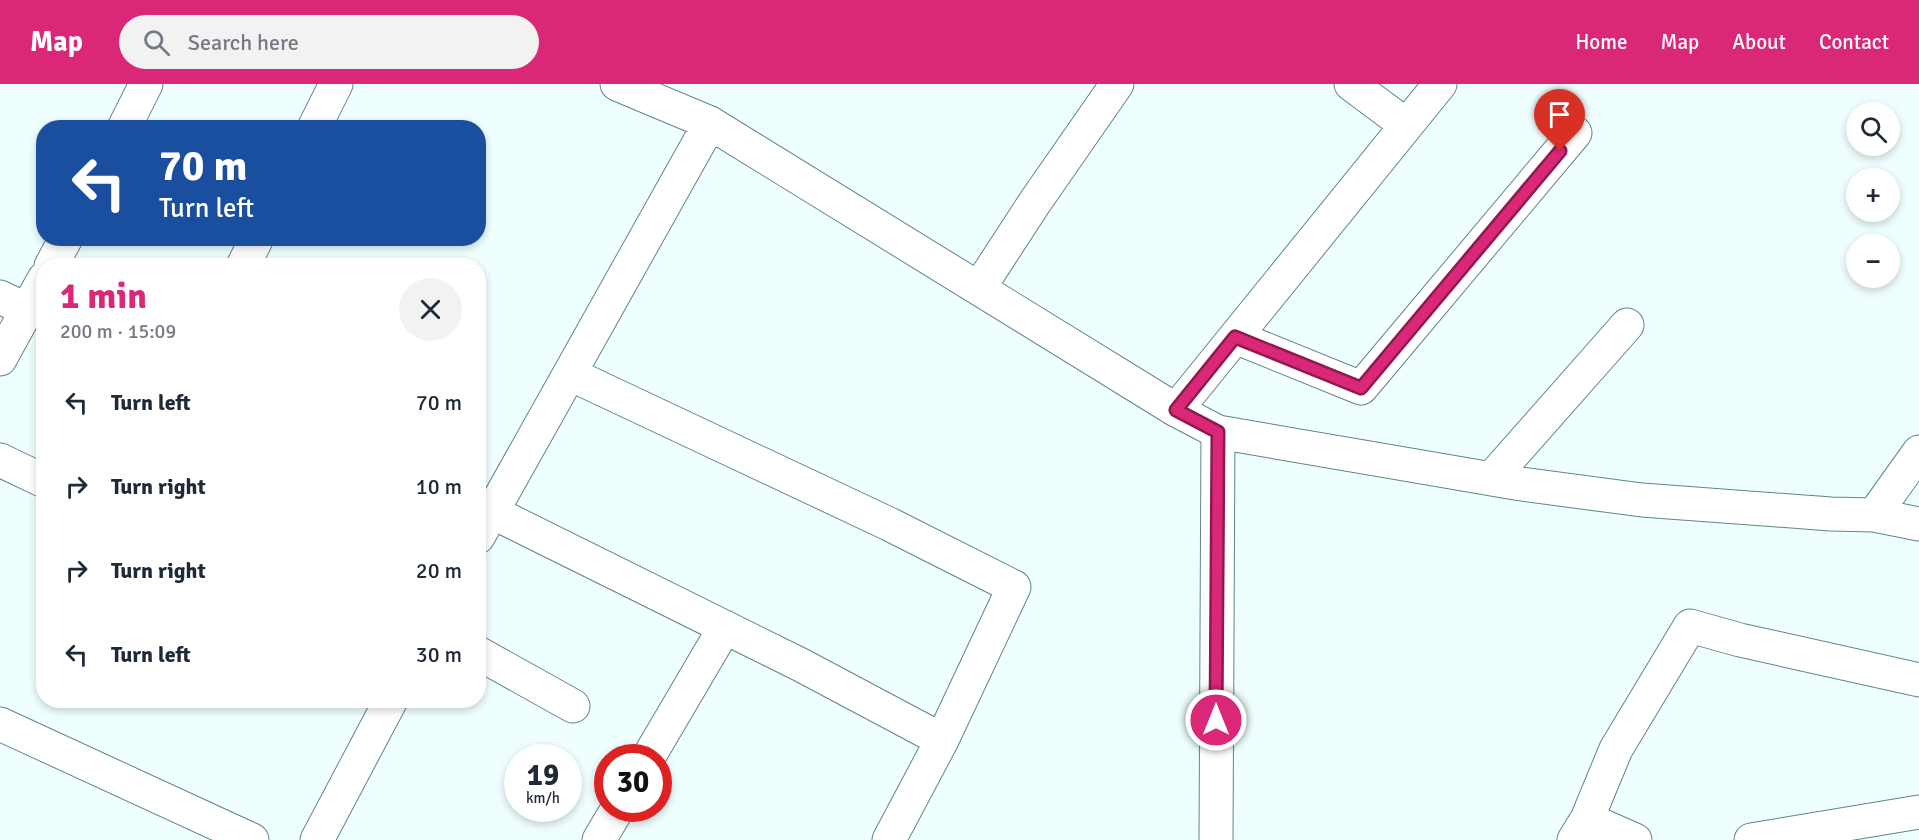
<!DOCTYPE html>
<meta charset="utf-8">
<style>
body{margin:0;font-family:Signika,sans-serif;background:#f2f2f3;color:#1f2937;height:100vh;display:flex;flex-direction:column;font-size:22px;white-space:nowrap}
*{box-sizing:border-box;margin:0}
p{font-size:20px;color:#747a83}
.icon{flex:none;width:33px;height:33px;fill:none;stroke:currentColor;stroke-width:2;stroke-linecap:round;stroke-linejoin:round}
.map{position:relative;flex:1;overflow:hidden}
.details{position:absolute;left:36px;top:174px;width:450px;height:450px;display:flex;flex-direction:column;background:#fff;border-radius:24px;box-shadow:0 3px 9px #0003}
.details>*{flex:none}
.banner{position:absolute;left:36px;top:36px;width:450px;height:126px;border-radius:24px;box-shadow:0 3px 9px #0003;background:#1a4fa0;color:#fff;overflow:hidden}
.controls{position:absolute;left:1846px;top:18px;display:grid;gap:12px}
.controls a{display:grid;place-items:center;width:54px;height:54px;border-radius:50%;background:#fff;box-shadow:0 3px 9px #0003;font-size:30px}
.speed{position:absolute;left:504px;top:660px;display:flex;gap:12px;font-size:30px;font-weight:700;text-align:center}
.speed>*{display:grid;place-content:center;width:78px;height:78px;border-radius:50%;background:#fff;box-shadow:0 3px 9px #0003;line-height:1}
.speed small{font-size:15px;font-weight:400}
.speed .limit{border:9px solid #d22;background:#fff;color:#111}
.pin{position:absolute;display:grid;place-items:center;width:51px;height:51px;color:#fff;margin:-62px -26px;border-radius:50% 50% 50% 0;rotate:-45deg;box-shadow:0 0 6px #0007}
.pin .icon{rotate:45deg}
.me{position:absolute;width:66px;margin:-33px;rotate:0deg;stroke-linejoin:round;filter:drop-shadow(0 0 4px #0008)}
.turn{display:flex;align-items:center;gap:21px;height:126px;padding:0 24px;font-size:27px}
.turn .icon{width:78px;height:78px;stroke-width:2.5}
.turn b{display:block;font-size:42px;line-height:51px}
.round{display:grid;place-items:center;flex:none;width:63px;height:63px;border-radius:32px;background:#f2f2f3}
.overview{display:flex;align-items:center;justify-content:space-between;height:102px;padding:0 24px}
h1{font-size:36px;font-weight:700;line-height:45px;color:#db2777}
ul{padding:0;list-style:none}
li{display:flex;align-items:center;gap:18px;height:84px;padding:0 24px}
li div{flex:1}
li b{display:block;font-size:22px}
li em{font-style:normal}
header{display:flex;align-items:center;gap:36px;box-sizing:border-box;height:84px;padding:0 30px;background:#db2777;color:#fff}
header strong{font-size:28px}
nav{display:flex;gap:33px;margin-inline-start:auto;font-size:21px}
.search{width:420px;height:54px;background:#f2f2f3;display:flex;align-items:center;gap:15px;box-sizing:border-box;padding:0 21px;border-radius:33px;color:#747a83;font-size:22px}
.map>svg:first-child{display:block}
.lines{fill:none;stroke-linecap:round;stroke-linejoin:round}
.street-casing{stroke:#608587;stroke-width:35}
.street{stroke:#fff;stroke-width:33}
.route-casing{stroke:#8e194d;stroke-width:15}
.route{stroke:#db2777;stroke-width:10}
</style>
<header>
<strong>Map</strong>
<div class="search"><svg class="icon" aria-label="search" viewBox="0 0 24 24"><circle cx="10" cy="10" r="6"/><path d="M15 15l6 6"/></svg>Search here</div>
<nav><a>Home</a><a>Map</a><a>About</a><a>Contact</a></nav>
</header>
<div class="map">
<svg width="1919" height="756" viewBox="0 0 1919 756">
<rect width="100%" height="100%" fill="#effeff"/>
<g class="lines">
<defs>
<path id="street" d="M 617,0 L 710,39 L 1176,326 L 1440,0
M 1351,0 L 1406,41
M 124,44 L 146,0
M 314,44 L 336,0
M 51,182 L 66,154
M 243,182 L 257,154
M 979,204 L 1035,118 L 1117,0
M 0,213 L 27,226
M 1235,253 L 1361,304 L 1575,49
M 0,275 L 44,195
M 570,290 L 889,440 L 1014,503 L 942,656
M 1176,326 L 1218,348 L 1521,400 L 1642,416 L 1831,430 L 1874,431 L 1919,440
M 0,376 L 44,397
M 1491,395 L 1627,241
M 478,421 L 801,581 L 942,656 L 889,756
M 1874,431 L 1919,368
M 478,453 L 710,39
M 478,569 L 573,622
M 0,640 L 252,756
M 648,674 L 725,543
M 1587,735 L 1635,756
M 317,756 L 391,616
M 599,756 L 618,724
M 1216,756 L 1218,348
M 1574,756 L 1587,735 L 1616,665 L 1690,542 L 1740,556 L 1919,596
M 1751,756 L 1919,728"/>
</defs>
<use href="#street" class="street-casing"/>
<use href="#street" class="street"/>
</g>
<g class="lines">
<defs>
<path id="route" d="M 1216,636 L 1218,348 L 1176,326 L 1235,253 L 1361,304 L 1560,67"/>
</defs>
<use href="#route" class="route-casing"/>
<use href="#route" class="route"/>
</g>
</svg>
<div class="controls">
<a><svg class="icon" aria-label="search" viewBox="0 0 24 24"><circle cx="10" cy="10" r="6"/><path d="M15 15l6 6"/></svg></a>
<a>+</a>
<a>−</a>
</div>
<div class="speed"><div>19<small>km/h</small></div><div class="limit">30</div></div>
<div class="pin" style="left:1560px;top:67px;background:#d93025"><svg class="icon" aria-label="arrive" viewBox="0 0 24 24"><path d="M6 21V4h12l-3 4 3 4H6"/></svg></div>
<svg class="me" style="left:1216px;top:636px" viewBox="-20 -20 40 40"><circle r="17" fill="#db2777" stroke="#fff" stroke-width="3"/><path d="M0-11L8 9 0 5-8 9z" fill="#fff"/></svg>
<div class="banner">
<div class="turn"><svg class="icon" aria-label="left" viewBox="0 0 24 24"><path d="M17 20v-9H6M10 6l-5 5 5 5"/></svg><div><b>70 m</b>Turn left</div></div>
</div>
<section class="details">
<div class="overview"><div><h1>1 min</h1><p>200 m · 15:09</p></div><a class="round"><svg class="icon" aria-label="close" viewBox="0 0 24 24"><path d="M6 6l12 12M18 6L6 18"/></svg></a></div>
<ul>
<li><svg class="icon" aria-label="left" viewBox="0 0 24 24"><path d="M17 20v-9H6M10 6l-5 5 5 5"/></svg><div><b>Turn left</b></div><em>70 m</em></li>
<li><svg class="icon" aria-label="right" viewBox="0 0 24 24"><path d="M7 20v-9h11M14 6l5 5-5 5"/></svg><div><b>Turn right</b></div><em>10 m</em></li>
<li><svg class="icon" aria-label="right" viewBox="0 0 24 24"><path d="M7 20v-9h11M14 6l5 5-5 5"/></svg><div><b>Turn right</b></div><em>20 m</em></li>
<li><svg class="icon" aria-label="left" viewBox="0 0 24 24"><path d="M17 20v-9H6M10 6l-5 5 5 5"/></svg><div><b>Turn left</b></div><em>30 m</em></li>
</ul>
</section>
</div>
